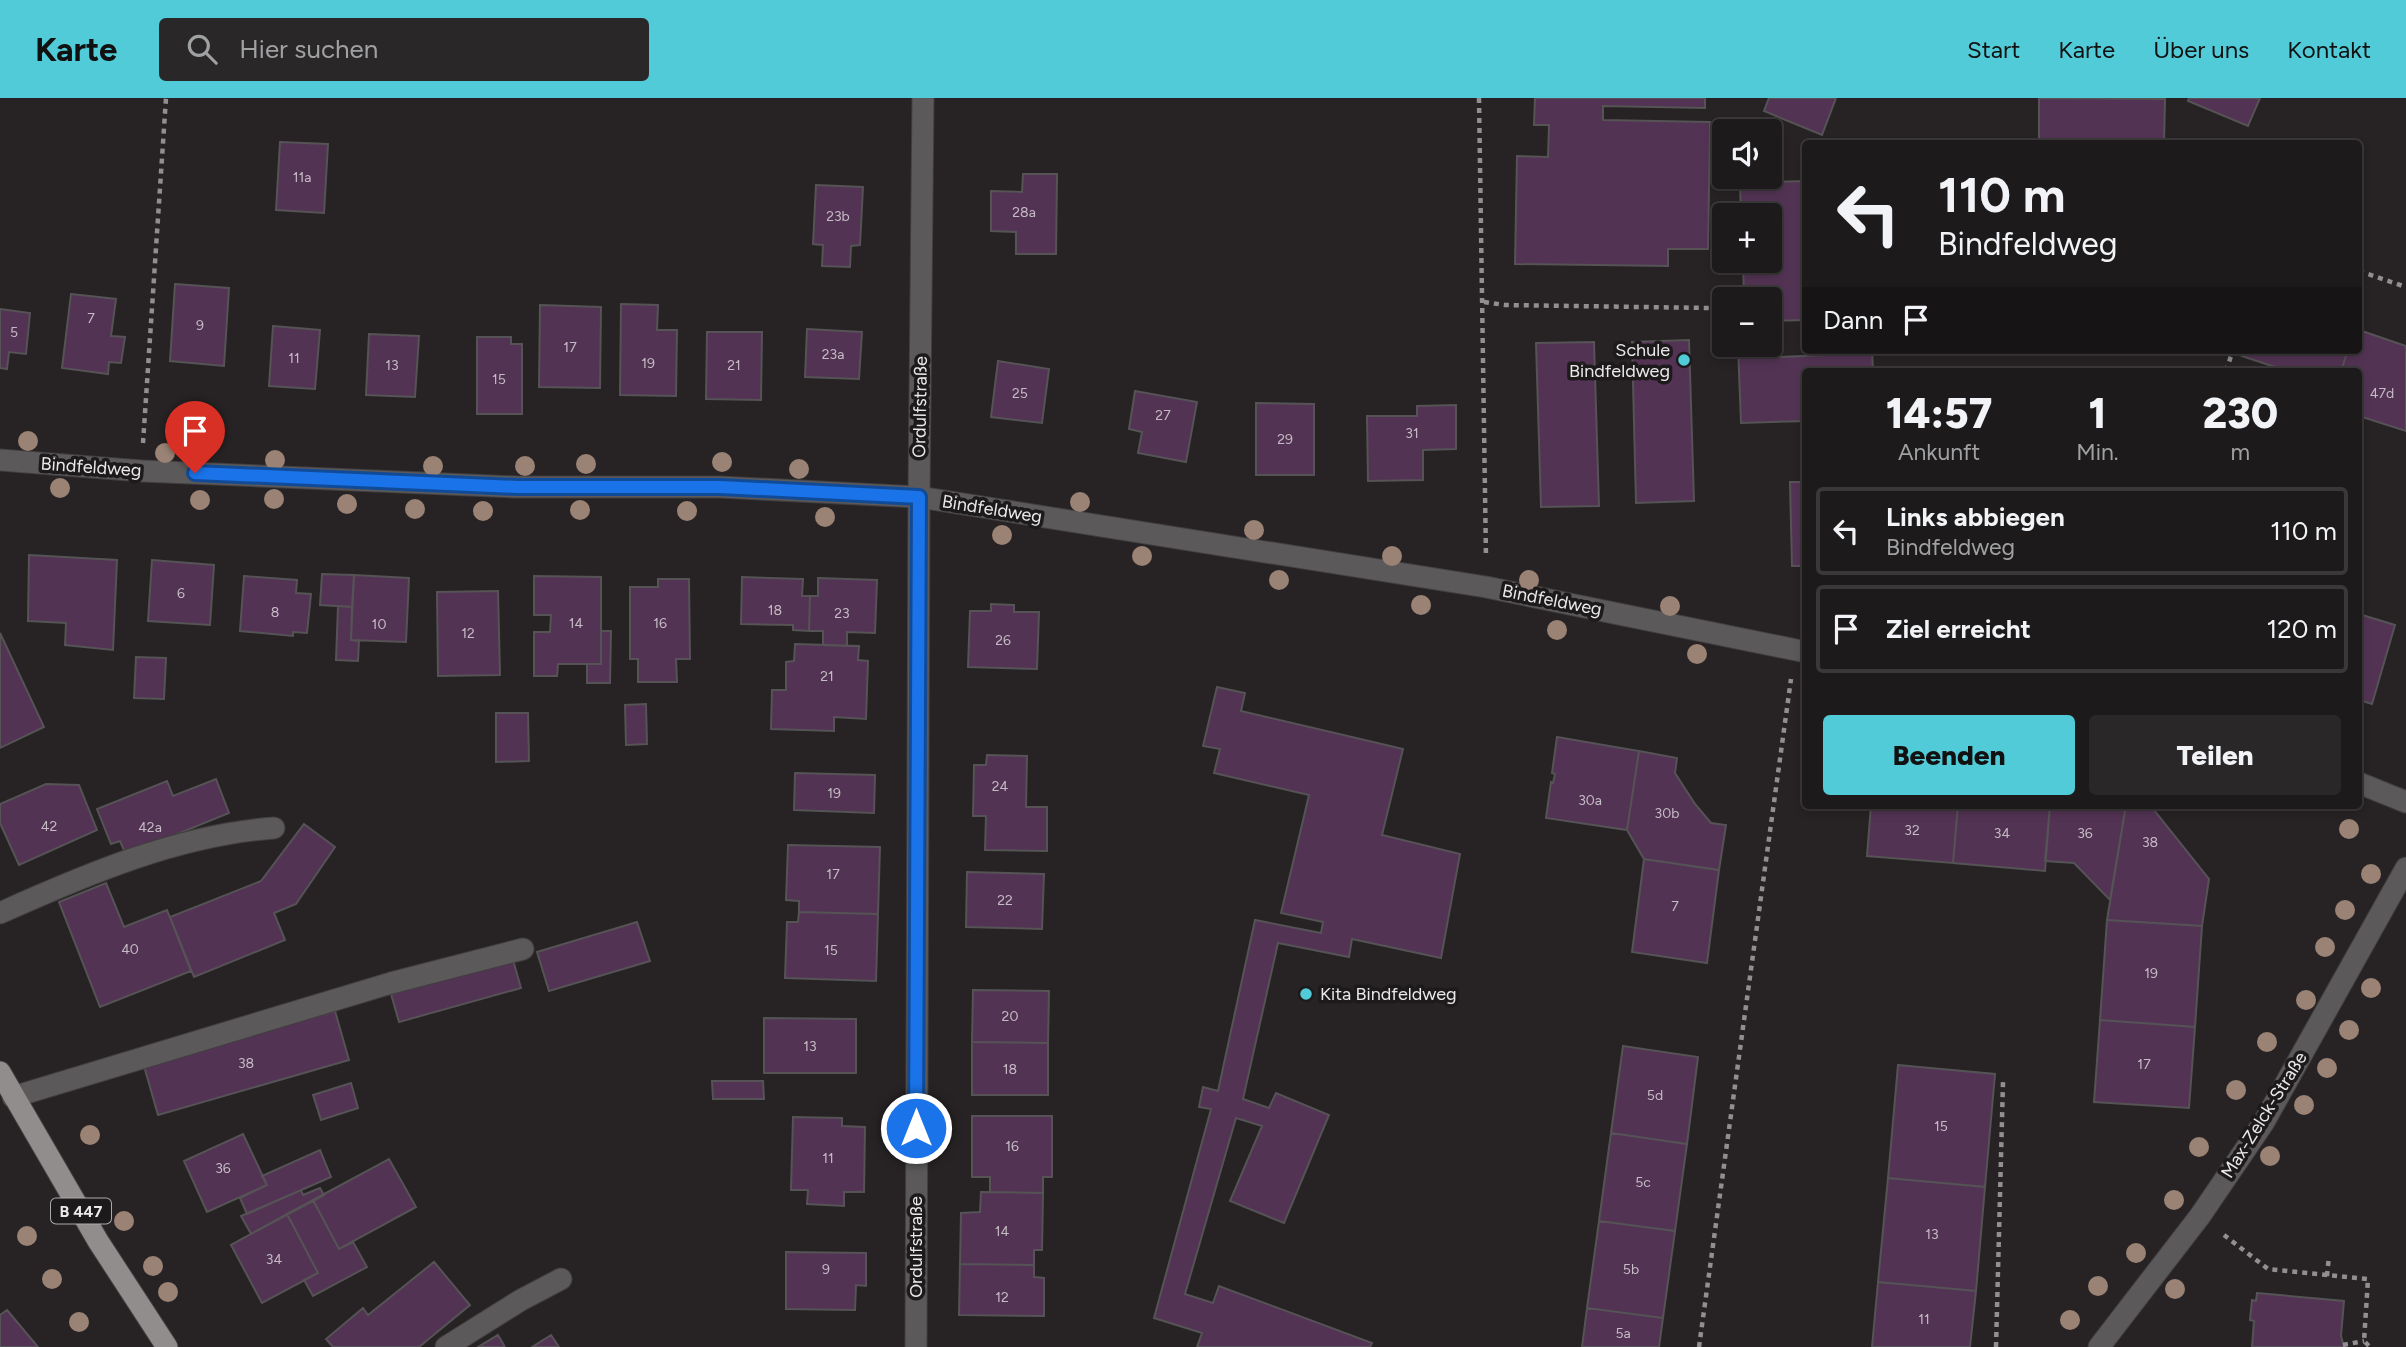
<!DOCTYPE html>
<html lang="de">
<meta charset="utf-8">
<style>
body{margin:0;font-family:Figtree,sans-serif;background:#2a2728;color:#f1f3f6;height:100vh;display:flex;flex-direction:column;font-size:26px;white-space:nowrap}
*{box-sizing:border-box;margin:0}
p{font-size:23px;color:#a0a1a3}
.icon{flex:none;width:38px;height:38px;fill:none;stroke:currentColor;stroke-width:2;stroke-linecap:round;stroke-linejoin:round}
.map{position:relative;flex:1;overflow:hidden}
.sheet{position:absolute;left:1802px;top:270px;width:560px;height:441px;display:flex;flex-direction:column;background:#1d1a1b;border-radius:7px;box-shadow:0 4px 10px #0003,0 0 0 2px #3b383a}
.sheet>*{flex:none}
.guide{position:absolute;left:1802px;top:42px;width:560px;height:214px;border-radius:7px;box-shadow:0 4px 10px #0003,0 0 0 2px #3b383a;background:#1d1a1b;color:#f1f3f6;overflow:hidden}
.tools{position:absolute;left:1712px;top:21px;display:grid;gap:14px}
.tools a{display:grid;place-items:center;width:70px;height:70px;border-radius:7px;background:#1d1a1b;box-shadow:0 4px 10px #0003,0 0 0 2px #3b383a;font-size:35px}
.pin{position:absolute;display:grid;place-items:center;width:60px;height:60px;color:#fff;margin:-72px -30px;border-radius:50% 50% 50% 0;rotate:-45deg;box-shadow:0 0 7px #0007}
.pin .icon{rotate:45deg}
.me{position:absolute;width:77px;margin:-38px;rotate:0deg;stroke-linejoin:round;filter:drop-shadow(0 0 5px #0008)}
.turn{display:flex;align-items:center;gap:24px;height:147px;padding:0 21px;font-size:32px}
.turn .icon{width:91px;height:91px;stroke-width:2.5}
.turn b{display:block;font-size:49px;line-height:60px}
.then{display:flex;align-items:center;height:66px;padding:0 21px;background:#0003;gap:14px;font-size:26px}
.eta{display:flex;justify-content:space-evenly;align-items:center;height:119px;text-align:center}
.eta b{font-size:42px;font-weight:800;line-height:49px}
.action{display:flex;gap:14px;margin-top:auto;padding:14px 21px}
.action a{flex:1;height:80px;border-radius:7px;background:#52cbd8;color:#111;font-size:28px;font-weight:800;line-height:80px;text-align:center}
.action a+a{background:#2a2728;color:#f1f3f6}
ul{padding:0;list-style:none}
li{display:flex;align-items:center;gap:21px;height:88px;margin:0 14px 10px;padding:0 7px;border:4px solid #3b383a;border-radius:7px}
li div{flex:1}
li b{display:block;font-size:26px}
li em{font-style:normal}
header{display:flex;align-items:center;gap:42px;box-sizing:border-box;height:98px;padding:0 35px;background:#52cbd8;color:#111}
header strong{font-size:33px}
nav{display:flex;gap:38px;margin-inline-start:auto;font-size:24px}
.search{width:490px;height:63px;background:#2a2728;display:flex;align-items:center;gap:18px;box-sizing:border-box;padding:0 24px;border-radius:7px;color:#a0a1a3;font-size:26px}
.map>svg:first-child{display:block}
.building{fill:#533354;stroke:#555355;stroke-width:2}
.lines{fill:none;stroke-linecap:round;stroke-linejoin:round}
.minor-casing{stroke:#423f40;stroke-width:23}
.major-casing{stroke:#423f40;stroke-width:23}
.path{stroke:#928f90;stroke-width:4.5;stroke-dasharray:5 5;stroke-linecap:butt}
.minor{stroke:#5b5959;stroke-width:21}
.major{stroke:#918d8d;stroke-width:21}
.tree{fill:#9a8374}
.route-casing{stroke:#114b97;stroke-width:18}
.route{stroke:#1a73e8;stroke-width:12}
.poi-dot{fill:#52cbd8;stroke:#1d1a1b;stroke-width:2.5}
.labels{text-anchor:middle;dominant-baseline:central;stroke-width:7;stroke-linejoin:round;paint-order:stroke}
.number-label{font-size:14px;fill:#c5bbc4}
.shield{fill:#1d1a1b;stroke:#adaaab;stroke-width:2}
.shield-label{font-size:16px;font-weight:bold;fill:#ebe8e9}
.poi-label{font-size:18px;fill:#ebe8e9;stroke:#1d1a1b;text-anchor:end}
.street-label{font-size:18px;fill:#ebe8e9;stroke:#1d1a1b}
</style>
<header>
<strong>Karte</strong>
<div class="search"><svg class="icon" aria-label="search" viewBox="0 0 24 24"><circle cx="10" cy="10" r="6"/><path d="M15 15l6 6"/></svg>Hier suchen</div>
<nav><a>Start</a><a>Karte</a><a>Über uns</a><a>Kontakt</a></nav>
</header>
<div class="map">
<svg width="2406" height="1249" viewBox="0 0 2406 1249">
<rect width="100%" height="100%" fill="#272324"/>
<path class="building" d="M 1535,0 L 1705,0 L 1705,10 L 1603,8 L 1603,22 L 1710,24 L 1708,151 L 1668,151 L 1668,168 L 1515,166 L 1517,58 L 1548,59 L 1549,27 L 1534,27 Z
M 1769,0 L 1836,0 L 1822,37 L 1764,13 Z
M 2039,0 L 2165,1 L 2164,46 L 2039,46 Z
M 2189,0 L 2260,0 L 2248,28 L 2188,3 Z
M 280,44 L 328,46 L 324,115 L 276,112 Z
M 1023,76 L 1057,76 L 1056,156 L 1016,156 L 1016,134 L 991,133 L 991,93 L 1022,94 Z
M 1806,83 L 1806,222 L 1769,223 L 1769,201 L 1744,201 L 1743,163 L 1769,163 L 1769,117 L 1741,117 L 1740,85 Z
M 816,87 L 863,89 L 860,147 L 851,148 L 850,169 L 822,168 L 823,147 L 813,146 Z
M 175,186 L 229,190 L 224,268 L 170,263 Z
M 71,196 L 116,201 L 111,238 L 125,239 L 121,265 L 109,264 L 108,276 L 62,270 Z
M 621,206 L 658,207 L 657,232 L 677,232 L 676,298 L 620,297 Z
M 540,207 L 601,209 L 600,290 L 539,289 Z
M 0,211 L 30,215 L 26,256 L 9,254 L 7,271 L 0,270 Z
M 1769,223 L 1778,223 L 1779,259 L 1828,257 L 1828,252 L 1872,252 L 1873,273 L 1806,273 L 1806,323 L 1741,325 L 1738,247 L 1769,247 Z
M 273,228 L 320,232 L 315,291 L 269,288 Z
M 807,231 L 862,234 L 859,281 L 805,279 Z
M 2359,232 L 2406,248 L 2406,333 L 2359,318 L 2359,273 L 2341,273 L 2348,252 L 2359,252 Z
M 707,234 L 762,234 L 761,302 L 706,301 Z
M 369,236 L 419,238 L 415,299 L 366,297 Z
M 477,239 L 511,239 L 511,246 L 522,246 L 522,316 L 477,316 Z
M 1689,242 L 1694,403 L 1636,405 L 1632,244 Z
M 1594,244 L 1599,408 L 1541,409 L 1536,245 Z
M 2244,252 L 2348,252 L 2341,273 L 2287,273 L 2242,258 Z
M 998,263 L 1049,271 L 1042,325 L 991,319 Z
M 1135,293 L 1197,304 L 1186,364 L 1138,355 L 1142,334 L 1129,331 Z
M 1256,305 L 1314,306 L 1314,377 L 1256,377 Z
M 1456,307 L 1456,351 L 1423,352 L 1423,382 L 1368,383 L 1367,318 L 1417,318 L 1417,308 Z
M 1790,384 L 1806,384 L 1806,468 L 1792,468 Z
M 29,457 L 117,462 L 113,552 L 65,547 L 66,525 L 28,523 Z
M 152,462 L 214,467 L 210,527 L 148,523 Z
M 322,476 L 354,477 L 352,509 L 320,507 Z
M 354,477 L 409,480 L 406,544 L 351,542 Z
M 244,478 L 297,482 L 296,495 L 311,496 L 307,535 L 293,534 L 293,538 L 240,533 Z
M 534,478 L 601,479 L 601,566 L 558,566 L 557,578 L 534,578 L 534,534 L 550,534 L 551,517 L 534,517 Z
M 742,479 L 803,481 L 802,498 L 810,498 L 809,533 L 793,532 L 793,527 L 741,526 Z
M 818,480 L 877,482 L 875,535 L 847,534 L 847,548 L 823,547 L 823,533 L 809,533 L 810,498 L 818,498 Z
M 658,481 L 689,481 L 690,561 L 676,561 L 677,584 L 638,584 L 638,561 L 630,561 L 630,489 L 658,489 Z
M 498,493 L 500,577 L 438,578 L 437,494 Z
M 991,506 L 1014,507 L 1014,514 L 1039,514 L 1037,571 L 968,569 L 970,513 L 991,513 Z
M 338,508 L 352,509 L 351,542 L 359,543 L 358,563 L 336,562 Z
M 2359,516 L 2395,527 L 2372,606 L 2359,602 Z
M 601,533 L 611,533 L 610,585 L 587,585 L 587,566 L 601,566 Z
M 0,535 L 44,629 L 0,650 Z
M 795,546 L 859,548 L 858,562 L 868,563 L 866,621 L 834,619 L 834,633 L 771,631 L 772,592 L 786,592 L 786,564 L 794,563 Z
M 136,559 L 166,560 L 164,601 L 134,600 Z
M 1217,589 L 1245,595 L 1241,613 L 1403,651 L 1382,737 L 1460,756 L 1441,860 L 1352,841 L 1349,859 L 1278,845 L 1243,1001 L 1269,1010 L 1276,995 L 1329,1017 L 1284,1125 L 1230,1103 L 1262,1028 L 1236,1020 L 1185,1196 L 1213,1205 L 1219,1188 L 1372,1245 L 1370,1249 L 1197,1249 L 1202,1235 L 1154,1220 L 1211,1011 L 1199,1009 L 1203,989 L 1218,993 L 1255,822 L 1321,835 L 1323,824 L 1281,815 L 1309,697 L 1214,675 L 1220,651 L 1203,648 Z
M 646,606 L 647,646 L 626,647 L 625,607 Z
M 496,615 L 528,615 L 529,663 L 496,664 Z
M 1557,639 L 1639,653 L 1627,732 L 1546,720 L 1551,684 L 1553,685 L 1555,676 L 1552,675 Z
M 1639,653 L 1677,660 L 1675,675 L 1695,706 L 1711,725 L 1726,727 L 1719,772 L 1644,761 L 1627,732 Z
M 987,657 L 1027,658 L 1026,709 L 1047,709 L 1047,753 L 985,752 L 986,718 L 973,718 L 974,667 L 986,667 Z
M 795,675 L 875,677 L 874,715 L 794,712 Z
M 216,681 L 229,715 L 126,757 L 120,743 L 111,746 L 97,711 L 167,683 L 173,698 Z
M 46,686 L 79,687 L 97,732 L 19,767 L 0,725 L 0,706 Z
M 1871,707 L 1958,707 L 1953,765 L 1867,758 Z
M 1958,707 L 2050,707 L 2045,773 L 1953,765 Z
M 2050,707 L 2126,707 L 2110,802 L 2074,765 L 2045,763 Z
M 2126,707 L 2150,707 L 2209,781 L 2202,828 L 2107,822 Z
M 304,726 L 335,749 L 296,806 L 274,815 L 285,842 L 194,879 L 170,819 L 261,783 Z
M 788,747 L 880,749 L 878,816 L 799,814 L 799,803 L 786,802 Z
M 1644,761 L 1719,772 L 1707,865 L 1632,854 Z
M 967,774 L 1044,776 L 1042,831 L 966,829 Z
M 106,785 L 124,829 L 167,812 L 191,873 L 100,909 L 59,804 Z
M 799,814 L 878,816 L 876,883 L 785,880 L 787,824 L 798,824 Z
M 2107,822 L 2202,828 L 2195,929 L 2100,922 Z
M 637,824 L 650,863 L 549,893 L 537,854 Z
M 513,862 L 521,890 L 399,924 L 391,896 Z
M 973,892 L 1049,893 L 1048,945 L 972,944 Z
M 335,913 L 349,962 L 158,1017 L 144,968 Z
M 764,920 L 856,921 L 856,975 L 764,975 Z
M 2100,922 L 2195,929 L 2189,1010 L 2094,1004 Z
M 972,944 L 1048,945 L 1048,997 L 972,997 Z
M 1623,948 L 1698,959 L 1687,1046 L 1611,1035 Z
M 1898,967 L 1995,976 L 1985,1089 L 1888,1080 Z
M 712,983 L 763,983 L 764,1001 L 713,1001 Z
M 351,985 L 358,1010 L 321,1022 L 313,997 Z
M 972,1018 L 1052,1018 L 1052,1079 L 1043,1079 L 1043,1095 L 990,1094 L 990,1079 L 972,1079 Z
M 793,1019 L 842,1020 L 842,1028 L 865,1029 L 864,1094 L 844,1094 L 844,1108 L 807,1106 L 808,1092 L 791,1092 Z
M 1611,1035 L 1687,1046 L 1675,1133 L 1599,1123 Z
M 243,1036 L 267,1087 L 207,1114 L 184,1063 Z
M 320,1052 L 331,1079 L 247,1116 L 240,1100 L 267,1087 L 262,1078 Z
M 389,1061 L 416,1109 L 339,1151 L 313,1102 Z
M 1888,1080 L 1985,1089 L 1976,1193 L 1878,1184 Z
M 320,1090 L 324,1097 L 251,1136 L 241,1118 L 301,1092 L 303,1097 Z
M 981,1094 L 1043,1095 L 1042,1152 L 1034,1152 L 1034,1167 L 960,1166 L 961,1115 L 980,1114 Z
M 313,1102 L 339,1151 L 353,1144 L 367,1169 L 313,1198 L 304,1182 L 318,1175 L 287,1116 Z
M 287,1116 L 318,1175 L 262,1205 L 231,1147 Z
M 1599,1123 L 1675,1133 L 1663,1220 L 1587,1210 Z
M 786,1154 L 866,1155 L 866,1188 L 856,1187 L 855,1212 L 786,1211 Z
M 434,1164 L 470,1207 L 419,1249 L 333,1249 L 326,1241 L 363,1210 L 368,1217 Z
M 960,1166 L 1034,1167 L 1034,1179 L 1044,1180 L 1044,1218 L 959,1217 Z
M 1878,1184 L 1976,1193 L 1970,1249 L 1872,1249 Z
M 2257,1195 L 2344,1203 L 2341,1238 L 2344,1249 L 2252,1249 L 2254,1223 L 2250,1222 L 2252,1202 L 2256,1203 Z
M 1587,1210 L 1663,1220 L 1659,1249 L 1582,1249 Z
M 7,1212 L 38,1249 L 0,1249 L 0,1217 Z
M 498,1237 L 505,1249 L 478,1249 Z
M 551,1237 L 559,1249 L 532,1249 Z"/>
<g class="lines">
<defs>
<path id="minor" d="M 0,362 L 142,373 L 517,389 L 720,389 L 919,399 L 1486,489 L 1806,554
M 2359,685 L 2406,704
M 0,815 C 87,776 178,737 274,730
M 13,999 L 391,885 L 523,851
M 446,1249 L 521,1202 L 561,1181
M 916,1249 L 919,399 L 923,0
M 2099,1249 L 2200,1118 L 2264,1024 L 2406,770"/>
<path id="major" d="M 0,974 L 98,1143 L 167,1249"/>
</defs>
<use href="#minor" class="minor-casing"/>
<use href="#major" class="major-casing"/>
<path class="path" d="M 1479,0 L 1486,460
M 2359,173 L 2406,189
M 1484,204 L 1505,207 L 1711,210
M 2226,273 L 2233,252
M 143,345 L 166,0
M 2224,1137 L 2268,1171 L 2368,1181 L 2364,1243 L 2370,1249
M 2327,1178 L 2329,1158
M 2343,1247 L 2364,1243
M 1699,1249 L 1791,581
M 1996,1249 L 2003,984"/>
<use href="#minor" class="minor"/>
<use href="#major" class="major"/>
</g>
<g class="tree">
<circle cx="28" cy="343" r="10"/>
<circle cx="165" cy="355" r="10"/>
<circle cx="275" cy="362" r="10"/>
<circle cx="722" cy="364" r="10"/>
<circle cx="586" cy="366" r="10"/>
<circle cx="433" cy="368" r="10"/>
<circle cx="525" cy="368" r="10"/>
<circle cx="799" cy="371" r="10"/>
<circle cx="60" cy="390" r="10"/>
<circle cx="274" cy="401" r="10"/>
<circle cx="200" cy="402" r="10"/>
<circle cx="1080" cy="404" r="10"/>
<circle cx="347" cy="406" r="10"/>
<circle cx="415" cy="411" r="10"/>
<circle cx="580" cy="412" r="10"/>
<circle cx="483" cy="413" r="10"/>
<circle cx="687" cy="413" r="10"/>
<circle cx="825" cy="419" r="10"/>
<circle cx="1254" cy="432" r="10"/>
<circle cx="1002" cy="437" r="10"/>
<circle cx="1142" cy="458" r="10"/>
<circle cx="1392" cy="458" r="10"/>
<circle cx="1279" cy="482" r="10"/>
<circle cx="1529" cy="482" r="10"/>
<circle cx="1421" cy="507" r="10"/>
<circle cx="1670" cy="508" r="10"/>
<circle cx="1557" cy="532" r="10"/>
<circle cx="1697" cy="556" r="10"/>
<circle cx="2349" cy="731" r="10"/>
<circle cx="2371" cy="776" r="10"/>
<circle cx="2345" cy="812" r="10"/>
<circle cx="2325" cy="849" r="10"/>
<circle cx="2371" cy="890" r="10"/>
<circle cx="2306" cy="902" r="10"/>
<circle cx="2349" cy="932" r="10"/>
<circle cx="2267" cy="944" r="10"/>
<circle cx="2327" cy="970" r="10"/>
<circle cx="2236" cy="992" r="10"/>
<circle cx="2304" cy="1007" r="10"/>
<circle cx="90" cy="1037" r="10"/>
<circle cx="2199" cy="1049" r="10"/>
<circle cx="2270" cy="1058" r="10"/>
<circle cx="2174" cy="1102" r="10"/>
<circle cx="124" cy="1123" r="10"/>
<circle cx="27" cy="1138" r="10"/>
<circle cx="2136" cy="1155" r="10"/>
<circle cx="153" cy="1168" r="10"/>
<circle cx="52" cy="1181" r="10"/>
<circle cx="2098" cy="1188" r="10"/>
<circle cx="2175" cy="1191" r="10"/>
<circle cx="168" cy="1194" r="10"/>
<circle cx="2070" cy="1222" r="10"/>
<circle cx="79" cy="1224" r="10"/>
</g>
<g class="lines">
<defs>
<path id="route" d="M 195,375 L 517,389 L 720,389 L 919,399 L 916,1030"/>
</defs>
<use href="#route" class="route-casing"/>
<use href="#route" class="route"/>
</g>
<g class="poi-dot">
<circle cx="1684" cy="262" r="7"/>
<circle cx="1306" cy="896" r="7"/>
</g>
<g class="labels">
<g class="number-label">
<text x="302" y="79">11a</text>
<text x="1024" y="114">28a</text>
<text x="838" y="118">23b</text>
<text x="91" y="220">7</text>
<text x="200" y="227">9</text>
<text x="14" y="234">5</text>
<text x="570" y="249">17</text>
<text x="833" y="256">23a</text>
<text x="294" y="260">11</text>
<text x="648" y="265">19</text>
<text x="392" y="267">13</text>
<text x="734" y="267">21</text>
<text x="499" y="281">15</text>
<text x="1020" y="295">25</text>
<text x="2382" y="295">47d</text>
<text x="1163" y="317">27</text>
<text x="1412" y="335">31</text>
<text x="1285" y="341">29</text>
<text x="181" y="495">6</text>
<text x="775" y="512">18</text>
<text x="275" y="514">8</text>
<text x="842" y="515">23</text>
<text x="576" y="525">14</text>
<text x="660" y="525">16</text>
<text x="379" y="526">10</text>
<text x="468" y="535">12</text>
<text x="1003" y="542">26</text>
<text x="827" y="578">21</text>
<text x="1000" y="688">24</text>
<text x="834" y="695">19</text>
<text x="1590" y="702">30a</text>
<text x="1667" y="715">30b</text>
<text x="49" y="728">42</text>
<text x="150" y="729">42a</text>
<text x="1912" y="732">32</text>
<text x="2002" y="735">34</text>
<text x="2085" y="735">36</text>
<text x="2150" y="744">38</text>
<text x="833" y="776">17</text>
<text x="1005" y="802">22</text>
<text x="1675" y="808">7</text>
<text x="130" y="851">40</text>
<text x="831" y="852">15</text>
<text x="2151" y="875">19</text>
<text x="1010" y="918">20</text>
<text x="810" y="948">13</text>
<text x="246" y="965">38</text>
<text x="2144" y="966">17</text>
<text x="1010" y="971">18</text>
<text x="1655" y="997">5d</text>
<text x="1941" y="1028">15</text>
<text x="1012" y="1048">16</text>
<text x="828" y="1060">11</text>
<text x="223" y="1070">36</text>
<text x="1643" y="1084">5c</text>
<text x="1002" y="1133">14</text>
<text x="1932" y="1136">13</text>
<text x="274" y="1161">34</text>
<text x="826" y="1171">9</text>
<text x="1631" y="1171">5b</text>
<text x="1002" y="1199">12</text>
<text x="1924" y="1221">11</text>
<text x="1623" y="1235">5a</text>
</g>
<rect class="shield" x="51" y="1100.5" width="60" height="25" rx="5"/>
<g class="shield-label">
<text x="81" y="1113">B 447</text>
</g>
<g class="poi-label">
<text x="1670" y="252">Schule<tspan x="1670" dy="21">Bindfeldweg</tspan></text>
<text x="1320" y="896" text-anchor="start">Kita Bindfeldweg</text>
</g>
<g class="street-label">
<text transform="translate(920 309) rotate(-89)">Ordulfstraße</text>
<text transform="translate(91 369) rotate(4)">Bindfeldweg</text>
<text transform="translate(992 411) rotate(9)">Bindfeldweg</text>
<text transform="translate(1552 502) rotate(11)">Bindfeldweg</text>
<text transform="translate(2264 1017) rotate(-58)">Max-Zelck-Straße</text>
<text transform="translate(916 1149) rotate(-90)">Ordulfstraße</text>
</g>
</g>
</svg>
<div class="tools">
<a><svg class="icon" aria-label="sound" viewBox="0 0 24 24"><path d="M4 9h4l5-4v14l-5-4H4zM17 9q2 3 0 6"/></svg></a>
<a>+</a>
<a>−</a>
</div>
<div class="pin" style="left:195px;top:375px;background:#d93025"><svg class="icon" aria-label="arrive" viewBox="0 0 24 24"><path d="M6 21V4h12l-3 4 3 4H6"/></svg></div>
<svg class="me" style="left:916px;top:1030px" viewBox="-20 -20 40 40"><circle r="17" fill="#1a73e8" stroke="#fff" stroke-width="3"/><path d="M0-11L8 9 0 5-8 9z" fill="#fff"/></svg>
<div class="guide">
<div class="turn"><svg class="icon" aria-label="left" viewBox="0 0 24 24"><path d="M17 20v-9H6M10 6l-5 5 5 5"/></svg><div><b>110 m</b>Bindfeldweg</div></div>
<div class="then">Dann<svg class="icon" aria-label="arrive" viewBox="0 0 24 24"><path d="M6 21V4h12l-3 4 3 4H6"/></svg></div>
</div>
<section class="sheet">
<div class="eta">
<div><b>14:57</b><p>Ankunft</p></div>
<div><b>1</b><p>Min.</p></div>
<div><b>230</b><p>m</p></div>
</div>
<ul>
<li><svg class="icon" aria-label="left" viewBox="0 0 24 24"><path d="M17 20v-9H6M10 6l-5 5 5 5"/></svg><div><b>Links abbiegen</b><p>Bindfeldweg</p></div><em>110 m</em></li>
<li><svg class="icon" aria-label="arrive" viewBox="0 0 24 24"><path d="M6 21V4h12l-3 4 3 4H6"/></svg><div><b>Ziel erreicht</b></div><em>120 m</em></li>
</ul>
<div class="action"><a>Beenden</a><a>Teilen</a></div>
</section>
</div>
